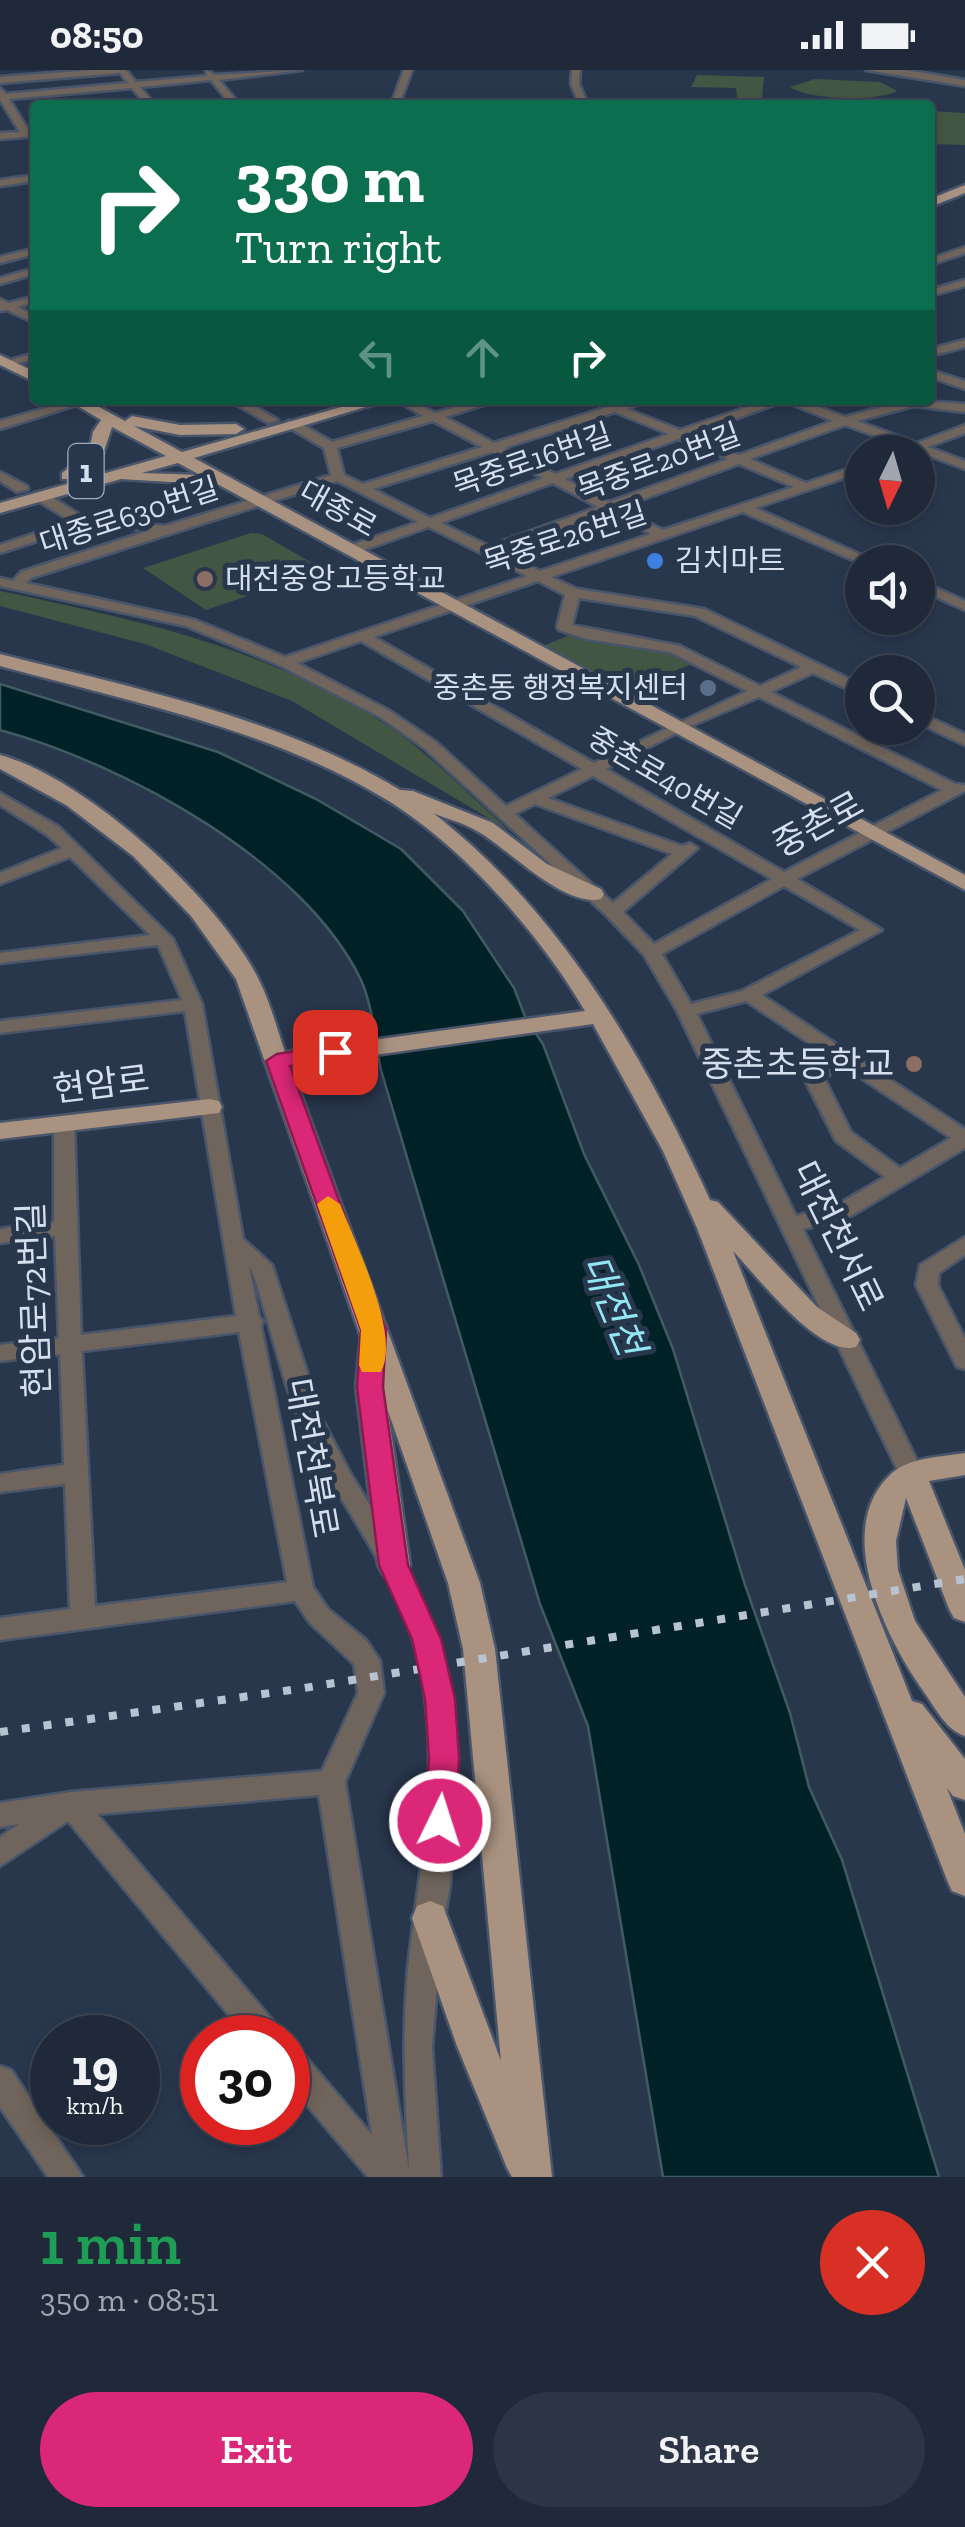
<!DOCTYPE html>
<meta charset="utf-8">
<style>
body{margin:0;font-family:"Zilla Slab","Noto Sans KR",serif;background:#2c3545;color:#f1f3f6;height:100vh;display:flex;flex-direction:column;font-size:38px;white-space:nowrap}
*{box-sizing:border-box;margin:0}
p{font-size:32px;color:#a1a6af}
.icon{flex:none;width:55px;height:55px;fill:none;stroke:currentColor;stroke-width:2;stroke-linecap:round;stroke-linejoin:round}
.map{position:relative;height:2107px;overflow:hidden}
.drawer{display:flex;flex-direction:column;background:#1f293a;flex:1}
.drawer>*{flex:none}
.top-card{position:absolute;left:30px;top:30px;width:905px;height:305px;border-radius:10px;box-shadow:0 5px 15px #0003,0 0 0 2px #3c4554;background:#0b6e4f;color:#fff;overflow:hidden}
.needle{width:65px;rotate:185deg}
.controls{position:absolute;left:845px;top:365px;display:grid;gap:20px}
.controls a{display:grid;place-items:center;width:90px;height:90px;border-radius:50%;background:#1f293a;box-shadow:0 5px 15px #0003,0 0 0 2px #3c4554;font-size:50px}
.speed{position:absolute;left:30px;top:1945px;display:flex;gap:20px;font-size:50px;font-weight:700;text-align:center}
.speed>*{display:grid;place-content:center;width:130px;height:130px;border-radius:50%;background:#1f293a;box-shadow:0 5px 15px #0003,0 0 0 2px #3c4554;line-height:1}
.speed small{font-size:25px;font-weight:400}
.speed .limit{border:15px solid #d22;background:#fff;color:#111}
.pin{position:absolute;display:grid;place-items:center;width:85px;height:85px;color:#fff;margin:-42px;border-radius:20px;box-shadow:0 5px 15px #0006}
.me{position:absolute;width:110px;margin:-55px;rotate:4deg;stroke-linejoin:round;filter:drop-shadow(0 0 8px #0008)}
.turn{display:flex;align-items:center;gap:35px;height:210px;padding:0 40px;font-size:45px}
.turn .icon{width:130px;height:130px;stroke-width:2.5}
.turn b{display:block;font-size:70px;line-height:85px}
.lanes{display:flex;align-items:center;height:95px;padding:0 40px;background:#0003;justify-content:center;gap:50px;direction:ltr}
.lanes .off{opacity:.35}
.round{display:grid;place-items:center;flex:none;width:105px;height:105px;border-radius:52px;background:#2c3545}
.headline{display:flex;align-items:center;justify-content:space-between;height:170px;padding:0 40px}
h1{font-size:60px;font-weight:600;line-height:75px;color:#1e9e55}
.button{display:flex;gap:20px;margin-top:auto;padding:20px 40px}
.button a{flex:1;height:115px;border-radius:60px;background:#db2777;color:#fff;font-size:40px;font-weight:600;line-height:115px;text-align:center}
.button a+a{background:#2c3545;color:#f1f3f6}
.status{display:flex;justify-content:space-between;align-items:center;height:70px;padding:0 50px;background:#1f293a;direction:ltr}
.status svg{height:28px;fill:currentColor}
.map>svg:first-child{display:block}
.green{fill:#435543}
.water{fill:#002227;stroke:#405b62;stroke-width:2.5}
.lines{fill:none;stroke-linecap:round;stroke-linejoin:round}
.minor-casing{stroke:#48556a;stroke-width:5}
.major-casing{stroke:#48556a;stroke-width:5}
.minor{fill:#70655c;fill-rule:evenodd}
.major{fill:#a99280;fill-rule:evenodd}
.rail{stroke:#b8c3d2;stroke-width:8;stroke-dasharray:8 14;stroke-linecap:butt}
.route{fill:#db2777;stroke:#8e194d;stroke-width:2.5}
.slow{fill:#f59e0b}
.shop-dot{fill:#3f7fe0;stroke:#29374d;stroke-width:4}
.education-dot{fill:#8d6e63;stroke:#29374d;stroke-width:4}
.service-dot{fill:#5c6f8a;stroke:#29374d;stroke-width:4}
.labels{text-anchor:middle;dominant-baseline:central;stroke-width:10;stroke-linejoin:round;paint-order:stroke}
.far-street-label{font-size:30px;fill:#d5dfed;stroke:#29374d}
.far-poi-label{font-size:30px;fill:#d5dfed;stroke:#29374d;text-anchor:start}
.shield{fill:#29374d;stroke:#a1adbd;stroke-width:2.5}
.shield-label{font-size:32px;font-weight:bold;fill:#d5dfed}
.street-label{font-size:35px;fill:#d5dfed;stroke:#29374d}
.poi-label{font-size:35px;fill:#d5dfed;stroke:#29374d;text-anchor:end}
.water-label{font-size:38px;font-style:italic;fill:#93e7f4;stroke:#29374d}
</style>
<div class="status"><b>08:50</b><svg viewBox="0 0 49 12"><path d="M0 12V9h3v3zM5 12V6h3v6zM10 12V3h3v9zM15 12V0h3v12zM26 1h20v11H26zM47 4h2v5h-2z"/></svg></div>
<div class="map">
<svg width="965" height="2107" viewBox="0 0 965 2107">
<rect width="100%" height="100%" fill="#29374d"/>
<path class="green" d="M 697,5 L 764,7 L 762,28 L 737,29 L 736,18 L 691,17 Z
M 815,9 L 880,12 L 897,21 C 877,32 808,30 790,17 Z
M 930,41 L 965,43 L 965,75 L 930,74 Z
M 251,463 L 262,464 L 324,500 L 206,540 L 143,498 Z
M 0,521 C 137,550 261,576 382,652 C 424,678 471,727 510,761 L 292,631 L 145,574 L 0,536 Z
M 575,563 L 641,570 L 699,591 L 621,623 L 538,578 Z"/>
<path class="water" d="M 0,614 L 218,682 L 316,729 L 401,779 L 463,841 L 514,918 L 526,949 L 543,974 L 584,1084 L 639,1195 L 673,1279 L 745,1515 L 790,1643 L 809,1717 L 842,1790 L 939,2107 L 663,2107 L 588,1656 L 540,1534 L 381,1000 C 375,972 373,936 361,910 C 304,791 124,694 0,660 Z"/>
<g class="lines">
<defs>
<path id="minor" d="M 92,0 L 126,0 L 136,12 L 207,6 L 206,0 L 215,5 L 302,0 L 219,10 L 240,35 L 231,35 L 211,10 L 140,17 L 155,35 L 146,35 L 132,18 L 9,29 L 29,61 L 35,60 L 35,66 L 0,69 L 0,63 L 20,62 L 0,30 L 0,18 L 6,24 L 128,13 L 120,3 L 0,13 L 0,7 Z
M 404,0 L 412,0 L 399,35 L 391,35 Z
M 572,0 L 580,0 L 579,14 L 588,35 L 580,35 L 571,14 Z
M 866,0 L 906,0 L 965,10 L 965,16 Z
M 680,31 L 684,35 L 659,35 Z
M 35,105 L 35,111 L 0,116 L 0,110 Z
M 965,177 L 965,183 L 930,195 L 930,189 Z
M 35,178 L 35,184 L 0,193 L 0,187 Z
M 35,198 L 35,204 L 0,214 L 0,208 Z
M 965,210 L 965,216 L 930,226 L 930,220 Z
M 35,226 L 35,232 L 18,237 L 35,246 L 35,253 L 7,240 L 0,241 L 0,229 L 9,233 Z
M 965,270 L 965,277 L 930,286 L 930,279 Z
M 35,283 L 35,289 L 14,294 L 8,291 Z
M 930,300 L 965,311 L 965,319 L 930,307 Z
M 74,330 L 86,332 L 0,359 L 0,351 Z
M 229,330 L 244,330 L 278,350 L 268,353 Z
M 396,330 L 411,330 L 435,343 L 480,330 L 499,330 L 445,347 L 494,373 L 630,330 L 648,330 L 627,339 L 680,360 L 768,330 L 800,330 L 845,347 L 907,330 L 965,334 L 965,342 L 914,336 L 857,351 L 917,373 L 965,355 L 965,363 L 928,377 L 965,391 L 965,399 L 845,355 L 750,389 L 806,413 L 862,394 L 862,402 L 755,438 L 877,492 L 862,494 L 743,442 L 551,507 L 577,519 L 704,539 L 862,615 L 862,626 L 813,603 L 771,622 L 955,714 L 965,715 L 965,721 L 797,809 L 882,860 L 762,925 L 965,1059 L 965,1078 L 849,1147 L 803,1159 L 924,1405 L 920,1412 L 912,1414 L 904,1412 L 900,1405 L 677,941 L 644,885 L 607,846 L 424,678 L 380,647 L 279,595 L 186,556 L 0,516 L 0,508 L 13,511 L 21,502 L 151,460 L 83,456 L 0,483 L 0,475 L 71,451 L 35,429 L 35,423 L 45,423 L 85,448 L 165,456 L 331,405 L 324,378 L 288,357 L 288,351 L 296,351 L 332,372 L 423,346 ZM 784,331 L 833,351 L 739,385 L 691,365 ZM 615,342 L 669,364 L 555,404 L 504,378 ZM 433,351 L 482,377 L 363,414 L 344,405 L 337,378 ZM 679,369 L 728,389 L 609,432 L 565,409 ZM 492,382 L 543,408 L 430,448 L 373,419 ZM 739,394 L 794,417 L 663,460 L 619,438 ZM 337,411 L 418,452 L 354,474 L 354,480 L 364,480 L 429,457 L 527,506 L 285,587 L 195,550 L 26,513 L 31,508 ZM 553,413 L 598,437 L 489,476 L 441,453 ZM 608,442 L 651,464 L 540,501 L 500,482 ZM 538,511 L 565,525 L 557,557 L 559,560 L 587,569 L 670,582 L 747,621 L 594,693 L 374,567 ZM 579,528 L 695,546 L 801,597 L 760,616 L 680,576 L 572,555 ZM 361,571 L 582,699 L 506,736 L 436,672 L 390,641 L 297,593 ZM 759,627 L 942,720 L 784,802 L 606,699 L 686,658 ZM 593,706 L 772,809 L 654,874 L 623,842 L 698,778 L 690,773 L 682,776 L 548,728 ZM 535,734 L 672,784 L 613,833 L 515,744 ZM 784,816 L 860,860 L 742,921 L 691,934 L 662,884 ZM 746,931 L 830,987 L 803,1006 L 836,1071 L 885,1107 L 835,1136 L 796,1146 L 697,944 ZM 843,996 L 951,1068 L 900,1098 L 851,1062 L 824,1008 Z
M 0,402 L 27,416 L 28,419 L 17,422 L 0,411 Z
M 918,510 L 965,531 L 965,540 L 918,519 Z
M 918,642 L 965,664 L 965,675 L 918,653 Z
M 0,723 L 59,757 L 173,869 L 202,934 L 243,1169 L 272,1195 L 323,1351 L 349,1401 L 406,1495 L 439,1569 L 453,1629 L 458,1688 L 450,1814 L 440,1879 L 432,1977 L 441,2107 L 368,2107 L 288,2013 L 288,1975 L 299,1979 L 372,2065 L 319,1725 L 97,1744 L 279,1958 L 283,1968 L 248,1968 L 68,1751 L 0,1796 L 0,1767 L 19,1754 L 0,1757 L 0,1733 L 71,1722 L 322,1701 L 358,1623 L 354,1594 L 310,1553 L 295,1531 L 0,1570 L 0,1548 L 70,1539 L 65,1414 L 0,1422 L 0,1404 L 64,1395 L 60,1284 L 0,1291 L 0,1275 L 59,1268 L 55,1166 L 0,1173 L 0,1159 L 54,1152 L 54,1053 L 57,1048 L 71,1048 L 74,1053 L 81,1265 L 236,1246 L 185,941 L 0,963 L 0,951 L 182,930 L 158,875 L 0,893 L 0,883 L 150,865 L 70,787 L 0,814 L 0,803 L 62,778 L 47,765 L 0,735 ZM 249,1196 C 256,1208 260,1225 264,1239 C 276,1277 285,1319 301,1355 C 335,1428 390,1493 413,1570 C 444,1672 423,1777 410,1880 C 401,1955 405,2025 409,2100 L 345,1712 L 384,1623 L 380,1591 L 366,1570 L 328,1539 L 313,1517 L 261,1256 L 263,1252 L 259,1246 ZM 239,1262 L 287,1512 L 95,1536 L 82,1281 Z
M 965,1167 L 965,1185 L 939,1203 L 938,1215 L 965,1269 L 965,1299 L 957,1297 L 916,1215 L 920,1195 Z
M 0,1996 L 11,2000 L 83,2107 L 48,2107 L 0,2037 Z"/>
<path id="major" d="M 965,115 L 965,123 L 930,137 L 930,129 Z
M 0,285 L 35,302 L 35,312 L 0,295 Z
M 68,330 L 86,330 L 125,351 L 132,346 L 180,355 L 236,354 L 244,359 L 236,364 L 180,365 L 134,356 L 182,382 L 366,330 L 389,330 L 194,388 L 965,805 L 965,820 L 219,415 L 121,409 L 0,443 L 0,433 L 166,386 L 112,357 L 102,387 L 74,409 L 62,409 L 62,403 L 89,382 L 93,362 L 101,350 ZM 178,393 L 200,405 L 142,403 Z
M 0,584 C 134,618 281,648 400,720 L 413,721 L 493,753 L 547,794 L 601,819 L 604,824 L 601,829 C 563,838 507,777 477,761 C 464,753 447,749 433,743 C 560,841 644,986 710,1130 L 718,1132 L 817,1237 L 856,1263 L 860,1270 L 856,1277 C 819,1288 757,1206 733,1181 L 912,1631 L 922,1634 L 965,1689 L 965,1730 L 953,1726 L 947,1718 L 965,1764 L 965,1826 L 952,1821 L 947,1810 L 697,1158 L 663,1081 L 593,954 L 291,997 L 480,1513 L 495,1579 L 552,2107 L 512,2107 L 507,2098 L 457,1976 L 412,1848 L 417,1836 L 430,1831 L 443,1836 L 501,1991 L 463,1579 L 448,1513 L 388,1341 L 410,1495 L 405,1504 L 394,1507 L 383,1504 L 378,1495 L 356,1317 L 361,1267 L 236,909 L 191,846 L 133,786 L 66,735 L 0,699 L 0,685 C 86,708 220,830 259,910 C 270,932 277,959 285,982 L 585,941 C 539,863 460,773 382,727 C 266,658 128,631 0,596 Z
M 210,1029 L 219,1031 L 222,1037 L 219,1043 L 0,1069 L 0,1053 Z
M 965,1383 L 965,1405 L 929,1411 L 965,1500 L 965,1552 L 954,1548 L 949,1539 L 906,1428 L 896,1471 L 898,1500 L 915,1551 L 965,1627 L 965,1666 C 946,1660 936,1639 924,1622 C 887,1570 830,1459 892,1403 C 910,1387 942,1387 965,1383 Z"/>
</defs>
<use href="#minor" class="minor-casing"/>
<use href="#major" class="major-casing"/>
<use href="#minor" class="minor"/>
<use href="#major" class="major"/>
<path class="rail" d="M 0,1662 L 298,1619 L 965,1509"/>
</g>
<path class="route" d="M 335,975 L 346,982 L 343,987 L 290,996 L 386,1260 L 383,1317 L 408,1495 L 441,1569 L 455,1629 L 459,1688 L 456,1751 L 451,1761 L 440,1765 L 429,1761 L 424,1751 L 429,1688 L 425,1629 L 412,1569 L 379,1495 L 357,1317 L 361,1260 L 266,991 L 277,984 Z"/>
<path class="slow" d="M 328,1126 L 340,1134 C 355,1173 401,1264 381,1302 L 362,1302 L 359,1295 L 361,1260 L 317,1134 Z"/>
<circle class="shop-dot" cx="655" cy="491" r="10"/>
<g class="education-dot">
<circle cx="205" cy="509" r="10"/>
<circle cx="914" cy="994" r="10"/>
</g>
<circle class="service-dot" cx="708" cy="618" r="10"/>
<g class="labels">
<g class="far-street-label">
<text transform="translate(532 390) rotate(-19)">목중로16번길</text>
<text transform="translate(659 392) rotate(-20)">목중로20번길</text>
<text transform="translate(338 439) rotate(29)">대종로</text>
<text transform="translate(129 446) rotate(-18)">대종로630번길</text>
<text transform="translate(565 468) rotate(-18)">목중로26번길</text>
<text transform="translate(665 708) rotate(30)">중촌로40번길</text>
</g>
<g class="far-poi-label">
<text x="675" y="491">김치마트</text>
<text x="225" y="509">대전중앙고등학교</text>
<text x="688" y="618" text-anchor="end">중촌동 행정복지센터</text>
</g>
<rect class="shield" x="68.5" y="374" width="35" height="54" rx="8"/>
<g class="shield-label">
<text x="86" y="401">1</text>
</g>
<g class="street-label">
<text transform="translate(818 754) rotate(-29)">중촌로</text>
<text transform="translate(101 1014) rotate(-7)">현암로</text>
<text transform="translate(838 1166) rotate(64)">대전천서로</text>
<text transform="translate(34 1230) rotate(-92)">현암로72번길</text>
<text transform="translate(312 1388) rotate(80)">대전천북로</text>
</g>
<g class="poi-label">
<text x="894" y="994">중촌초등학교</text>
</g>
<g class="water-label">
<text transform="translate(613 1235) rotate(67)">대전천</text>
</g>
</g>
</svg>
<div class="controls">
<a><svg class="needle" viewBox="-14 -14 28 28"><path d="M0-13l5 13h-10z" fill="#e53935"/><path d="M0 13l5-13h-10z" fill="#a1a6af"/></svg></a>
<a><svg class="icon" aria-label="sound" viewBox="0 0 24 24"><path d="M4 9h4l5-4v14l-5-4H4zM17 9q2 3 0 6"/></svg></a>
<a><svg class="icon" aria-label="search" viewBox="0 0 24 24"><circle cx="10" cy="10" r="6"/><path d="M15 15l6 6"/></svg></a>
</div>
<div class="speed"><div>19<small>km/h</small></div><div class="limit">30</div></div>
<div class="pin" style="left:335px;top:982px;background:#d93025"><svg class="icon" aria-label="arrive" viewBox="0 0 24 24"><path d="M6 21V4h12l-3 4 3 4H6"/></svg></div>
<svg class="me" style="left:440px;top:1751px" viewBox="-20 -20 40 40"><circle r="17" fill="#db2777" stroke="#fff" stroke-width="3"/><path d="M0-11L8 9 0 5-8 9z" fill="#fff"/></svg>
<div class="top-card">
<div class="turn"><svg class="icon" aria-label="right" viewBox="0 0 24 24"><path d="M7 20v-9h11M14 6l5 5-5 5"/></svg><div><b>330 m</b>Turn right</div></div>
<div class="lanes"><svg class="icon off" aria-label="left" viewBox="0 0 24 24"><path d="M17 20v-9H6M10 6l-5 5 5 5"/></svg><svg class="icon off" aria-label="ahead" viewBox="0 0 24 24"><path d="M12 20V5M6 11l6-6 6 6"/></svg><svg class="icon" aria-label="right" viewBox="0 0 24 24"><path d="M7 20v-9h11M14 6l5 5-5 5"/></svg></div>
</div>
</div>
<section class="drawer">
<div class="headline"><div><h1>1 min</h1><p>350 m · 08:51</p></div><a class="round" style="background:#d93025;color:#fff"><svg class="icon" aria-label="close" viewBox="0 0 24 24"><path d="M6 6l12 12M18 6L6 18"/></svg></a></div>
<div class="button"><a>Exit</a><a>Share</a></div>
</section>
